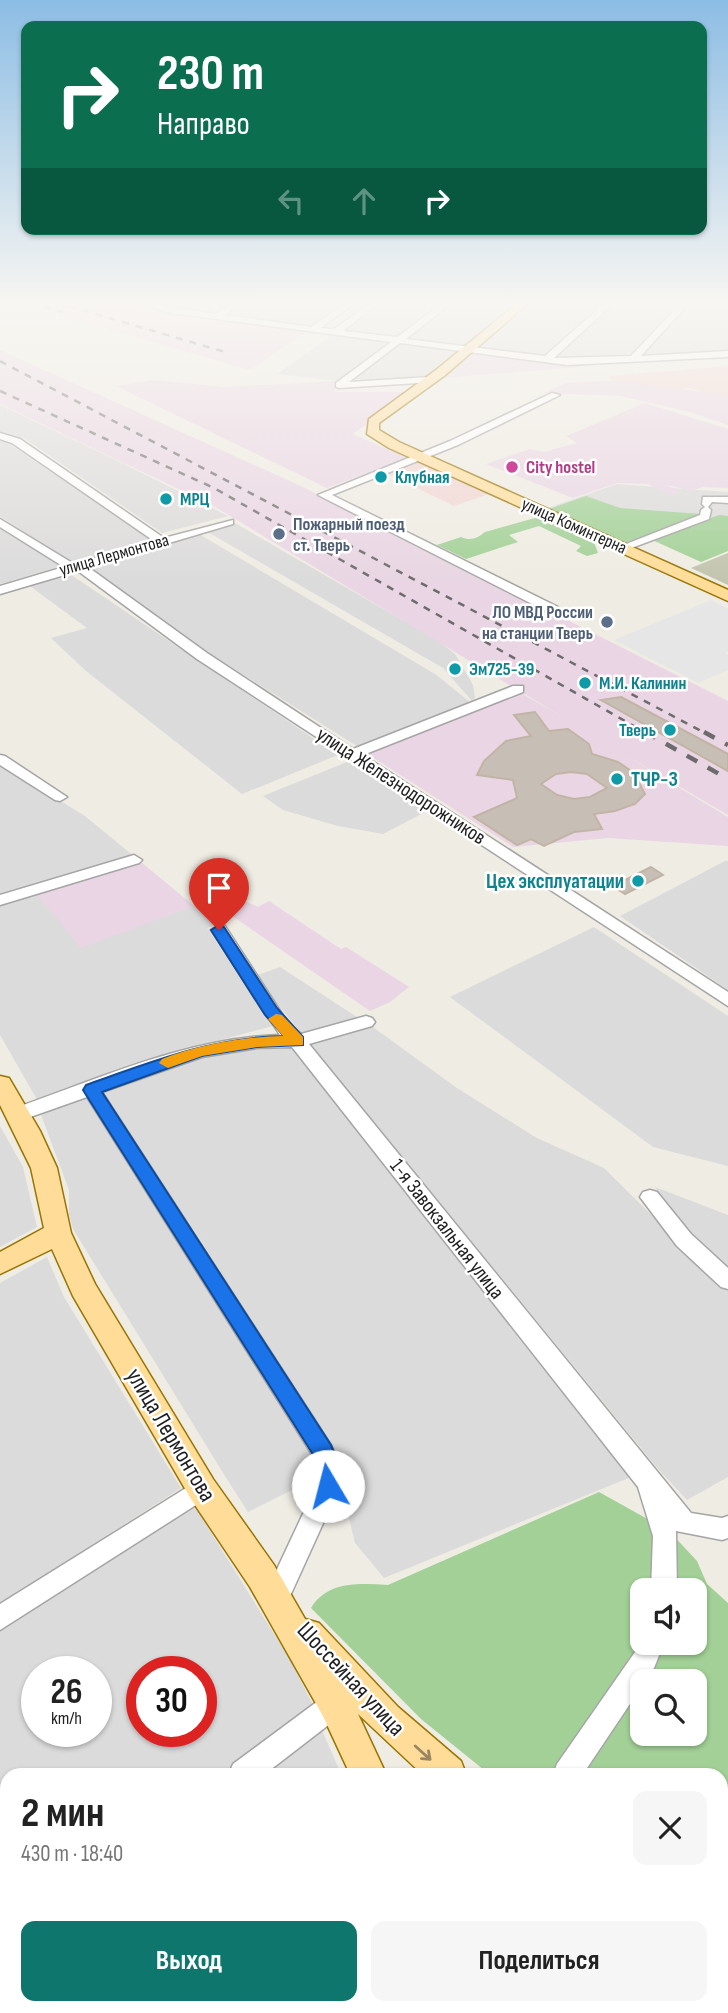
<!DOCTYPE html>
<html lang="ru">
<meta charset="utf-8">
<style>
body{margin:0;font-family:"Sofia Sans Condensed",sans-serif;background:#f6f6f6;color:#222;height:100vh;display:flex;flex-direction:column;font-size:26px;white-space:nowrap}
*{box-sizing:border-box;margin:0}
p{font-size:23px;color:#767676}
.icon{flex:none;width:38px;height:38px;fill:none;stroke:currentColor;stroke-width:2;stroke-linecap:round;stroke-linejoin:round}
.map{position:relative;flex:1;overflow:hidden}
.sheet{position:absolute;left:0px;top:1768px;width:728px;height:247px;display:flex;flex-direction:column;background:#fff;border-radius:21px 21px 0 0;box-shadow:0 2px 5px #0004}
.sheet>*{flex:none}
.hud{position:absolute;left:21px;top:21px;width:686px;height:214px;border-radius:14px;box-shadow:0 2px 5px #0004;background:#0b6e4f;color:#fff;overflow:hidden}
.tools{position:absolute;left:630px;top:1578px;display:grid;gap:14px}
.tools a{display:grid;place-items:center;width:77px;height:77px;border-radius:14px;background:#fff;box-shadow:0 2px 5px #0004;font-size:35px}
.speed{position:absolute;left:21px;top:1656px;display:flex;gap:14px;font-size:35px;font-weight:700;text-align:center}
.speed>*{display:grid;place-content:center;width:91px;height:91px;border-radius:50%;background:#fff;box-shadow:0 2px 5px #0004;line-height:1}
.speed small{font-size:18px;font-weight:400}
.speed .limit{border:10px solid #d22;background:#fff;color:#111}
.pin{position:absolute;display:grid;place-items:center;width:60px;height:60px;color:#fff;margin:-72px -30px;border-radius:50% 50% 50% 0;rotate:-45deg;box-shadow:0 0 7px #0007}
.pin .icon{rotate:45deg}
.me{position:absolute;width:77px;margin:-38px;rotate:352deg;stroke-linejoin:round;filter:drop-shadow(0 0 5px #0008)}
.turn{display:flex;align-items:center;gap:24px;height:147px;padding:0 21px;font-size:32px}
.turn .icon{width:91px;height:91px;stroke-width:2.5}
.turn b{display:block;font-size:49px;line-height:60px}
.lanes{display:flex;align-items:center;height:66px;padding:0 21px;background:#0003;justify-content:center;gap:35px;direction:ltr}
.lanes .off{opacity:.35}
.round{display:grid;place-items:center;flex:none;width:74px;height:74px;border-radius:14px;background:#f6f6f6}
.headline{display:flex;align-items:center;justify-content:space-between;height:119px;padding:0 21px}
h1{font-size:42px;font-weight:700;line-height:52px}
.button{display:flex;gap:14px;margin-top:auto;padding:14px 21px}
.button a{flex:1;height:80px;border-radius:14px;background:#0f766e;color:#fff;font-size:28px;font-weight:700;line-height:80px;text-align:center}
.button a+a{background:#f6f6f6;color:#222}
.map>svg:first-child{display:block}
.residential{fill:#dcdbdb;fill-rule:evenodd}
.commercial{fill:#f1d6d2}
.industrial{fill:#e9d5e3}
.construction{fill:#c2c4ae}
.grass{fill:#c2eca7}
.forest{fill:#a2d096;fill-rule:evenodd}
.parking{fill:#e6e6e6}
.building{fill:#c7bfb6;stroke:#c2b4a5;stroke-width:2;fill-rule:evenodd}
.lines{fill:none;stroke-linecap:round;stroke-linejoin:round}
.minor-casing{stroke:#a5a5a5;stroke-width:3}
.major-casing{stroke:#987400;stroke-width:3}
.minor{fill:#fff;fill-rule:evenodd}
.major{fill:#fd9;fill-rule:evenodd}
.rail-far1{stroke:#6c6c6c;stroke-width:2.5;stroke-dasharray:7 7;stroke-linecap:butt}
.rail{stroke:#6c6c6c;stroke-width:4.5;stroke-dasharray:12 12;stroke-linecap:butt}
.oneway{stroke:#9a8762}
.route{fill:#1a73e8;stroke:#114b97;stroke-width:2}
.slow{fill:#f59e0b}
.hotel-dot{fill:#d1479c;stroke:#fff;stroke-width:2.5}
.culture-dot{fill:#0f9aa8;stroke:#fff;stroke-width:2.5}
.service-dot{fill:#5c6f8a;stroke:#fff;stroke-width:2.5}
.labels{text-anchor:middle;dominant-baseline:central;stroke-width:5;stroke-linejoin:round;paint-order:stroke}
.far-hotel-label{font-size:18px;font-weight:bold;fill:#b23c85;stroke:#fff;text-anchor:start}
.far-culture-label{font-size:18px;font-weight:bold;fill:#0d838f;stroke:#fff;text-anchor:start}
.far-service-label{font-size:18px;font-weight:bold;fill:#4e5e75;stroke:#fff;text-anchor:start}
.far-street-label{font-size:18px;fill:#1e1e1e;stroke:#fff}
.culture-label{font-size:21px;font-weight:bold;fill:#0d838f;stroke:#fff;text-anchor:start}
.street-label{font-size:21px;fill:#1e1e1e;stroke:#fff}
.near-street-label{font-size:24px;fill:#1e1e1e;stroke:#fff}
</style>
<div class="map">
<svg width="728" height="2013" viewBox="0 0 728 2013">
<rect width="100%" height="100%" fill="#efece3"/>
<path class="residential" d="M 143,302 L 352,302 L 312,330 Z
M 377,302 L 449,302 L 397,341 L 334,333 Z
M 453,302 L 523,302 L 467,349 L 404,340 Z
M 532,302 L 606,302 L 544,359 L 476,349 Z
M 615,302 L 682,302 L 631,358 L 554,359 Z
M 691,302 L 728,302 L 728,351 L 638,357 Z
M 334,334 L 392,342 L 339,381 L 277,374 Z
M 400,343 L 462,351 L 430,377 L 351,380 Z
M 0,405 L 116,460 L 228,516 L 162,533 L 24,438 L 0,431 Z
M 0,440 L 8,443 L 152,540 L 70,563 L 0,516 Z
M 617,484 L 728,492 L 728,538 L 683,524 L 622,545 L 545,509 Z
M 233,522 L 437,640 L 455,654 L 473,685 L 475,698 L 472,701 L 443,668 L 206,531 Z
M 0,527 L 51,560 L 61,566 L 0,584 Z
M 199,534 L 435,674 L 470,702 L 360,748 L 204,650 L 87,568 Z
M 67,572 L 338,755 L 242,794 L 86,671 L 51,638 L 87,628 L 27,584 Z
M 347,762 L 427,811 L 383,834 L 338,826 L 283,810 L 263,796 Z
M 0,764 L 85,816 L 136,858 L 81,947 L 194,906 L 216,925 L 207,928 L 273,1026 L 209,1043 L 39,1103 L 0,1035 Z
M 725,861 L 728,861 L 728,990 L 620,916 Z
M 594,927 L 728,1016 L 728,1166 L 653,1147 L 450,997 Z
M 280,967 L 360,1019 L 305,1038 L 255,976 Z
M 370,1025 L 457,1088 L 537,1138 L 604,1168 L 728,1291 L 728,1477 L 687,1500 L 659,1470 L 310,1044 Z
M 296,1047 L 631,1477 L 384,1578 L 355,1543 L 332,1449 L 198,1236 L 99,1093 L 202,1054 Z
M 90,1095 L 326,1473 L 248,1512 L 225,1476 L 73,1229 L 69,1214 L 69,1190 L 40,1112 Z
M 0,1126 L 23,1167 L 37,1227 L 0,1247 Z
M 655,1187 L 728,1215 L 728,1272 L 679,1224 Z
M 47,1257 L 64,1297 L 181,1488 L 0,1604 L 0,1283 Z
M 195,1507 L 291,1661 L 314,1707 L 223,1774 L 7,1774 L 7,1937 L 0,1942 L 0,1629 ZM 37,1671 L 96,1671 L 96,1731 L 37,1731 ZM 142,1671 L 201,1671 L 201,1731 L 142,1731 Z
M 321,1728 L 341,1774 L 260,1774 Z
M 7,1969 L 7,2007 L 342,2007 L 335,2013 L 0,2013 L 0,1974 Z"/>
<path class="commercial" d="M 728,366 L 728,398 L 688,388 L 678,390 L 616,383 L 608,376 Z
M 420,461 L 489,494 L 454,506 L 384,472 Z
M 721,1954 L 728,1958 L 728,2013 L 648,2013 L 651,2007 L 721,2007 Z"/>
<path class="industrial" d="M 14,302 L 132,302 L 158,311 L 307,331 L 250,370 Z
M 0,350 L 303,487 L 728,701 L 728,815 L 620,752 L 728,817 L 728,846 L 608,838 L 513,847 L 366,753 L 519,692 L 566,719 L 212,505 L 0,404 Z
M 475,352 L 580,363 L 581,367 L 442,378 Z
M 153,380 L 225,387 L 339,381 L 335,385 L 335,392 L 411,392 L 353,434 L 407,458 L 327,488 L 116,386 Z
M 613,381 L 721,394 L 728,398 L 728,425 L 690,412 L 621,396 L 544,393 L 565,383 Z
M 645,403 L 728,429 L 728,488 L 703,487 L 691,491 L 667,485 L 681,492 L 672,495 L 648,484 L 617,483 L 573,498 L 486,464 L 530,449 L 544,452 L 577,443 L 566,436 Z
M 141,862 L 194,906 L 81,948 L 36,893 Z
M 245,901 L 258,907 L 269,901 L 341,949 L 346,947 L 409,987 L 390,1002 L 370,1011 L 225,911 Z"/>
<path class="construction" d="M 728,553 L 728,585 L 691,568 Z"/>
<path class="grass" d="M 502,2007 L 651,2007 L 648,2013 L 505,2013 Z"/>
<path class="forest" d="M 586,496 L 620,508 L 701,514 L 698,519 L 623,543 L 549,509 Z
M 719,515 L 728,516 L 728,551 L 701,562 L 650,539 Z
M 542,516 L 593,540 L 598,553 L 587,556 L 576,551 L 581,546 L 539,526 L 509,535 L 518,542 L 466,559 L 437,545 L 461,537 C 470,541 477,539 485,532 Z
M 599,1492 L 669,1531 L 697,1561 L 707,1584 L 728,1603 L 728,1935 L 721,1931 L 721,1774 L 489,1774 L 421,1719 L 311,1608 C 327,1581 359,1583 388,1585 ZM 642,1591 L 695,1591 L 695,1643 L 642,1643 ZM 642,1682 L 695,1682 L 695,1734 L 642,1734 Z"/>
<path class="parking" d="M 711,600 L 728,609 L 728,651 L 725,653 L 728,655 L 728,670 L 698,683 L 614,640 Z"/>
<path class="building" d="M 621,697 L 728,754 L 728,771 L 601,700 Z
M 535,712 L 549,731 L 568,729 L 589,744 L 592,754 L 618,762 L 634,773 L 645,794 L 635,804 L 615,811 L 594,814 L 602,829 L 574,832 L 544,846 L 531,839 L 517,845 L 474,817 L 517,798 L 513,780 L 477,775 L 484,761 L 506,741 L 531,736 L 514,715 ZM 571,772 L 587,774 L 607,788 L 590,797 L 574,799 L 557,795 L 541,784 L 556,774 Z
M 651,867 L 663,875 L 625,894 L 613,886 Z"/>
<g class="lines">
<defs>
<path id="minor" d="M 136,302 L 216,314 L 235,302 L 244,302 L 225,315 L 311,327 L 347,302 L 356,302 L 321,328 L 334,329 L 372,302 L 381,302 L 343,331 L 397,337 L 444,302 L 453,302 L 406,339 L 545,356 L 606,302 L 615,302 L 554,358 L 631,356 L 682,302 L 690,302 L 641,356 L 728,351 L 728,357 L 567,365 L 400,343 L 349,382 L 430,377 L 435,380 L 433,382 L 339,388 L 336,387 L 336,383 L 391,342 L 171,313 Z
M 552,393 L 560,395 L 458,445 L 332,495 L 558,607 L 558,613 L 550,613 L 318,495 L 450,441 Z
M 0,433 L 20,439 L 164,538 L 233,520 L 233,524 L 88,567 L 207,653 L 353,749 L 513,686 L 523,686 L 523,692 L 363,755 L 728,992 L 728,1006 L 197,659 L 78,571 L 0,594 L 0,586 L 64,567 L 0,527 L 0,519 L 74,564 L 154,541 L 12,443 L 0,439 Z
M 703,497 L 728,497 L 728,503 L 712,502 L 708,507 L 711,510 L 709,519 L 626,550 L 616,548 L 700,515 L 701,510 L 705,507 L 702,504 Z
M 0,755 L 5,756 L 67,797 L 60,801 L 55,800 L 0,765 Z
M 134,855 L 142,860 L 139,863 L 0,905 L 0,895 Z
M 219,925 L 225,926 L 288,1023 L 301,1034 L 366,1016 L 372,1018 L 375,1022 L 372,1026 L 309,1044 L 691,1513 L 722,1518 L 728,1516 L 728,1538 L 722,1540 L 676,1531 L 677,1591 L 651,1591 L 653,1536 L 638,1487 L 292,1047 L 257,1048 L 202,1057 L 102,1092 L 331,1445 L 343,1472 L 340,1486 L 286,1605 L 277,1609 L 268,1605 L 264,1597 L 316,1486 L 319,1472 L 313,1456 L 87,1097 L 19,1121 L 12,1119 L 10,1114 L 12,1109 C 99,1079 187,1038 280,1035 L 211,930 Z
M 650,1190 L 657,1192 L 691,1234 L 728,1268 L 728,1289 L 721,1287 L 677,1246 L 640,1197 L 643,1192 Z
M 202,1478 L 210,1482 L 214,1489 L 210,1496 L 0,1630 L 0,1604 Z
M 642,1634 L 642,1643 L 664,1643 L 654,1668 L 642,1682 L 642,1686 L 583,1774 L 553,1774 L 557,1764 L 635,1652 Z
M 335,1691 L 344,1695 L 348,1704 L 344,1713 L 265,1774 L 229,1774 L 233,1764 L 326,1695 Z
M 7,1940 L 7,1972 L 0,1975 L 0,1943 Z
M 343,2007 L 377,2007 L 375,2013 L 341,2013 Z"/>
<path id="major" d="M 519,302 L 530,302 L 444,376 L 379,423 L 379,430 L 399,442 L 728,590 L 728,601 L 389,448 L 367,434 L 369,419 L 436,370 Z
M 0,1076 L 9,1078 L 40,1131 L 57,1168 L 71,1233 L 95,1284 L 213,1479 L 274,1565 L 305,1619 L 319,1623 L 398,1707 L 461,1761 L 466,1774 L 422,1774 L 358,1714 L 386,1774 L 350,1774 L 323,1716 L 250,1587 L 191,1499 L 73,1296 L 52,1249 L 0,1274 L 0,1252 L 44,1228 L 31,1168 L 0,1105 Z
M 721,1934 L 728,1937 L 728,1978 L 721,1975 Z
M 453,2007 L 494,2007 L 496,2013 L 455,2013 Z"/>
</defs>
<use href="#minor" class="minor-casing"/>
<use href="#major" class="major-casing"/>
<use href="#minor" class="minor"/>
<use href="#major" class="major"/>
<path class="rail-far1" d="M 30,302 L 63,312
M 55,302 L 225,352
M 0,361 L 707,734
M 0,391 L 214,488 L 648,734"/>
<path class="rail" d="M 645,732 L 728,779
M 704,732 L 728,745"/>
</g>
<defs><path id="oneway-shaft" d="M-6 0H5M1.5-3L5.5 0L1.5 3" fill="none" stroke-width="1.6" stroke-linecap="round" stroke-linejoin="round" transform="scale(1.75)"/></defs>
<use class="oneway" href="#oneway-shaft" transform="translate(423 1753) rotate(42)"/>
<linearGradient id="sky" x2="0" y2="1"><stop stop-color="#8cbde4"/><stop offset="0.52" stop-color="#f8f6f2"/><stop offset="1" stop-color="#f8f6f2" stop-opacity="0"/></linearGradient>
<rect width="728" height="584" fill="url(#sky)"/>
<path class="route" d="M 219,925 L 224,927 L 277,1008 L 303,1037 L 303,1045 L 257,1047 L 202,1056 L 102,1092 L 331,1445 L 342,1472 L 336,1492 L 328,1495 L 320,1492 L 317,1486 L 320,1472 L 314,1456 L 83,1090 L 86,1085 C 151,1062 213,1037 284,1036 L 265,1015 L 211,930 Z"/>
<path class="slow" d="M 276,1014 L 282,1015 L 303,1037 L 303,1045 L 257,1047 L 202,1056 L 168,1068 L 159,1063 L 162,1059 C 201,1044 241,1037 283,1036 L 268,1019 Z"/>
<circle class="hotel-dot" cx="512" cy="467" r="7"/>
<g class="culture-dot">
<circle cx="381" cy="477" r="7"/>
<circle cx="166" cy="499" r="7"/>
<circle cx="455" cy="669" r="7"/>
<circle cx="585" cy="683" r="7"/>
<circle cx="670" cy="730" r="7"/>
<circle cx="617" cy="779" r="7"/>
<circle cx="638" cy="881" r="7"/>
</g>
<g class="service-dot">
<circle cx="279" cy="534" r="7"/>
<circle cx="607" cy="622" r="7"/>
</g>
<g class="labels">
<g class="far-hotel-label">
<text x="526" y="467">City hostel</text>
</g>
<g class="far-culture-label">
<text x="395" y="477">Клубная</text>
<text x="180" y="499">МРЦ</text>
<text x="469" y="669">Эм725-39</text>
<text x="599" y="683">М.И. Калинин</text>
<text x="656" y="730" text-anchor="end">Тверь</text>
</g>
<g class="far-service-label">
<text x="293" y="524">Пожарный поезд<tspan x="293" dy="21">ст. Тверь</tspan></text>
<text x="593" y="612" text-anchor="end">ЛО МВД России<tspan x="593" dy="21">на станции Тверь</tspan></text>
</g>
<g class="far-street-label">
<text transform="translate(574 526) rotate(24)">улица Коминтерна</text>
<text transform="translate(114 555) rotate(-16)">улица Лермонтова</text>
</g>
<g class="culture-label">
<text x="631" y="779">ТЧР-3</text>
<text x="624" y="881" text-anchor="end">Цех эксплуатации</text>
</g>
<g class="street-label">
<text transform="translate(401 786) rotate(33)">улица Железнодорожников</text>
<text transform="translate(447 1229) rotate(52)">1-я Завокзальная улица</text>
</g>
<g class="near-street-label">
<text transform="translate(171 1435) rotate(59)">улица Лермонтова</text>
<text transform="translate(351 1679) rotate(47)">Шоссейная улица</text>
</g>
</g>
</svg>
<div class="tools">
<a><svg class="icon" aria-label="sound" viewBox="0 0 24 24"><path d="M4 9h4l5-4v14l-5-4H4zM17 9q2 3 0 6"/></svg></a>
<a><svg class="icon" aria-label="search" viewBox="0 0 24 24"><circle cx="10" cy="10" r="6"/><path d="M15 15l6 6"/></svg></a>
</div>
<div class="speed"><div>26<small>km/h</small></div><div class="limit">30</div></div>
<div class="pin" style="left:219px;top:930px;background:#d93025"><svg class="icon" aria-label="arrive" viewBox="0 0 24 24"><path d="M6 21V4h12l-3 4 3 4H6"/></svg></div>
<svg class="me" style="left:328px;top:1486px" viewBox="-20 -20 40 40"><circle r="19" fill="#fff"/><path d="M0-13L10 11 0 6-10 11z" fill="#1a73e8"/></svg>
<div class="hud">
<div class="turn"><svg class="icon" aria-label="right" viewBox="0 0 24 24"><path d="M7 20v-9h11M14 6l5 5-5 5"/></svg><div><b>230 m</b>Направо</div></div>
<div class="lanes"><svg class="icon off" aria-label="left" viewBox="0 0 24 24"><path d="M17 20v-9H6M10 6l-5 5 5 5"/></svg><svg class="icon off" aria-label="ahead" viewBox="0 0 24 24"><path d="M12 20V5M6 11l6-6 6 6"/></svg><svg class="icon" aria-label="right" viewBox="0 0 24 24"><path d="M7 20v-9h11M14 6l5 5-5 5"/></svg></div>
</div>
<section class="sheet">
<div class="headline"><div><h1>2 мин</h1><p>430 m · 18:40</p></div><a class="round"><svg class="icon" aria-label="close" viewBox="0 0 24 24"><path d="M6 6l12 12M18 6L6 18"/></svg></a></div>
<div class="button"><a>Выход</a><a>Поделиться</a></div>
</section>
</div>
